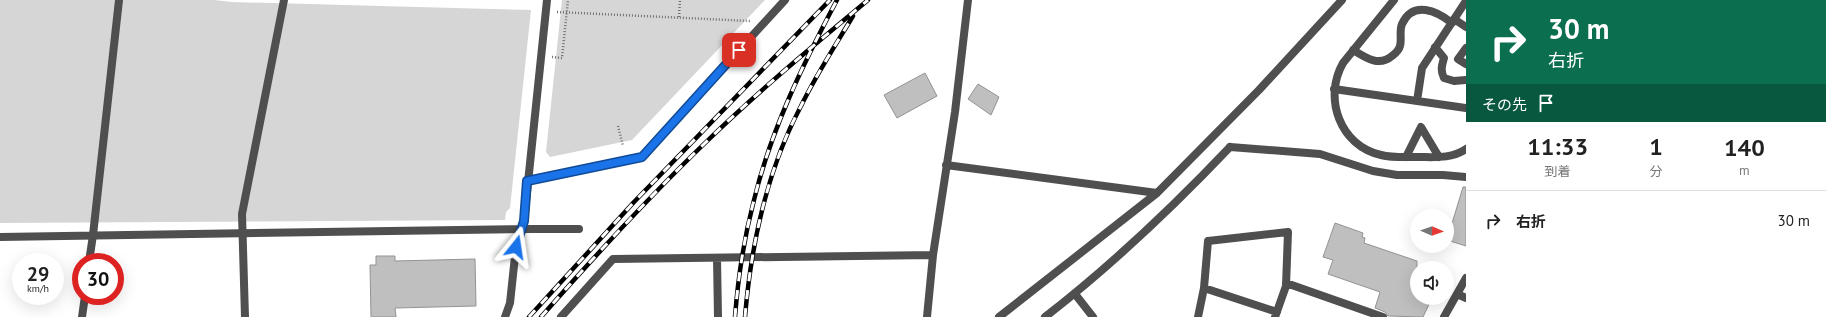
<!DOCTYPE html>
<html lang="ja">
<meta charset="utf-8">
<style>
body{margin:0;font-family:"PT Sans","Noto Sans JP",sans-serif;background:#f6f6f6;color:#222;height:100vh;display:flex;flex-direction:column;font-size:15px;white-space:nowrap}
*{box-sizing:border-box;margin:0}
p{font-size:13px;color:#767676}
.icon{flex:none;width:22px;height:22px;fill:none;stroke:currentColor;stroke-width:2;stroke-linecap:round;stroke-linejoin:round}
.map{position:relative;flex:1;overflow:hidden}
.details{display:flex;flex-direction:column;background:#fff;width:360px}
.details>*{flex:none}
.guide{background:#0b6e4f;color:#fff;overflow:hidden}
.needle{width:26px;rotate:92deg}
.tools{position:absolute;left:1410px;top:209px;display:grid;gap:8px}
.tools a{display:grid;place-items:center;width:44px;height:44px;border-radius:50%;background:#fff;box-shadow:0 4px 16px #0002;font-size:20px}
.speed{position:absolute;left:12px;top:253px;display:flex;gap:8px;font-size:20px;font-weight:700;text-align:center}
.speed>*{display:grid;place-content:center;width:52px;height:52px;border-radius:50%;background:#fff;box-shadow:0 4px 16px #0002;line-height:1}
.speed small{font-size:10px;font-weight:400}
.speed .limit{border:6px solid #d22;background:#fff;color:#111}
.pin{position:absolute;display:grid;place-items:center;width:34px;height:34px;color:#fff;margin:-17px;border-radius:8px;box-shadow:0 2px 6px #0006}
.me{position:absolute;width:44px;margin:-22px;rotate:15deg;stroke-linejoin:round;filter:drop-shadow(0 0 3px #0008)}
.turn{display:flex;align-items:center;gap:14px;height:84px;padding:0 16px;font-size:18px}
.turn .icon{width:52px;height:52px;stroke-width:2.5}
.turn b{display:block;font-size:28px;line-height:34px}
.then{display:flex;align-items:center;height:38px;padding:0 16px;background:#0003;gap:8px;font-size:15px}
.eta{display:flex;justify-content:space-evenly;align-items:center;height:68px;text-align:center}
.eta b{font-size:24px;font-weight:700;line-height:28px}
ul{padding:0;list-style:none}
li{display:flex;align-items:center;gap:12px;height:60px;padding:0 16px;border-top:1px solid #e0e0e0}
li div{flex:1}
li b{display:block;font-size:15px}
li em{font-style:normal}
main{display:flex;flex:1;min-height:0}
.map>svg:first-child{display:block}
.green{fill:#d6d6d6}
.building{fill:#bfbfbf;stroke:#939393}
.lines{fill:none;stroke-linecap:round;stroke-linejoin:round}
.path{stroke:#717171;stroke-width:2.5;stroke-dasharray:1 2;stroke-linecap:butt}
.service{stroke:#4f4f4f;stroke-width:8}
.minor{stroke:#4f4f4f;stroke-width:8}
.tertiary{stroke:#4f4f4f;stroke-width:8}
.rail-casing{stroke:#000;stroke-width:4.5}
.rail{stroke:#fff;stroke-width:3;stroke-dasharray:9;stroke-linecap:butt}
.route-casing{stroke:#114b97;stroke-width:10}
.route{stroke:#1a73e8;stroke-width:7}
</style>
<main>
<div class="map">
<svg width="1466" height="317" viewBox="0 0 1466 317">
<rect width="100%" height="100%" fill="#fff"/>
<path class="green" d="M 0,0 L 214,0 L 232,2 L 531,10 L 510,208 L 506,212 L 505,220 L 0,223 Z
M 562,0 L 765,0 L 632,140 L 550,157 L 546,152 Z"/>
<path class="building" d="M 925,73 L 937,96 L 897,118 L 884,95 Z
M 978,84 L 999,97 L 991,115 L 968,99 Z
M 1463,187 L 1466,187 L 1466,246 L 1447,240 Z
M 1335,223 L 1363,233 L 1362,237 L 1365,238 L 1364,243 L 1417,261 L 1417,298 L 1432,298 L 1423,317 L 1388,316 L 1385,312 L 1375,308 L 1380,292 L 1328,274 L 1333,260 L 1323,257 Z
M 376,256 L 395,256 L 395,261 L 475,259 L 476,306 L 395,308 L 396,317 L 371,317 L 370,265 L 376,265 Z"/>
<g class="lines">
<path class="path" d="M 557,12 L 750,21
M 679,17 L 680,0
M 552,57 L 562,58 L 568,0
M 618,126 L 623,146"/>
<path class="service" d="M 1394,0 L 1343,63 C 1323,98 1340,146 1381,155 C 1393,158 1406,157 1418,157 C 1435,157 1451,159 1466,149
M 1454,19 L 1466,27
M 1435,47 L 1444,58 C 1442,65 1440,70 1444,78 L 1454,81 L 1466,80
M 1466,48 L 1458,59 L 1466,64
M 1353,50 C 1366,58 1379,67 1392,56 C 1396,53 1399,50 1400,46 C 1402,39 1399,31 1402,24 C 1413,0 1437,11 1452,23
M 1334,89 L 1466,108
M 1417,101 L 1422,68 L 1466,1
M 1230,147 L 1320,154 L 1373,171 L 1397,175 L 1443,175 L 1466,177
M 1406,157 L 1421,127 L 1439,157
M 521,229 L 579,229
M 1286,283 L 1383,317
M 1204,288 L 1277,312
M 1075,294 L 1093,317
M 1198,317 L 1204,288 L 1208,241 L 1288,232 L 1286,286 L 1275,317"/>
<path class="minor" d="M 730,60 L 785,0
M 946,165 L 1157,193 L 1259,90 L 1342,0
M 717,258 L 718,317
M 89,262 L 93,235
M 82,317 L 85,296
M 245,317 L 242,214 L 284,0
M 505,317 L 510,303 L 516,247 L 521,229
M 561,317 L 613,259 L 933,255
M 927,317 L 933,255 L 955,112 L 968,0
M 999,317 L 1157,193
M 1045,317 C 1112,265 1172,208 1230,147"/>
<path class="tertiary" d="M 527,181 L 642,157 L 730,60
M 93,235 L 119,0
M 0,237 L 521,229 L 524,221 L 547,0
M 1457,294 L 1466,298
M 1444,317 L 1466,278"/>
<defs>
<path id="rail" d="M 529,317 L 634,202 L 830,0
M 541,317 C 593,258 647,199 704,144 C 756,93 812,47 868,0
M 735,317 C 738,278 744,238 754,200 C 771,130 803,64 837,0
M 745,317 C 751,245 767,170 801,106 C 816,75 835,46 853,16"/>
</defs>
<use href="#rail" class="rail-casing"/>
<use href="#rail" class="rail"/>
</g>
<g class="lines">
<defs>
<path id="route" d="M 516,247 L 524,221 L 527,181 L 642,157 L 739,50"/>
</defs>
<use href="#route" class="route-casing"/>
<use href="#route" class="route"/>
</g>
</svg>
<div class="tools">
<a><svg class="needle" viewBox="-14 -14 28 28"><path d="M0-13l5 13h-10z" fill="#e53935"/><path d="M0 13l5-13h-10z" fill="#767676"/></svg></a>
<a><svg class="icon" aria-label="sound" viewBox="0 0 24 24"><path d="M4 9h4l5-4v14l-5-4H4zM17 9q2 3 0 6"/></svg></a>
</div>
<div class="speed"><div>29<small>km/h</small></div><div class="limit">30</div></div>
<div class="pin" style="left:739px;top:50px;background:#d93025"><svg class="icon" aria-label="arrive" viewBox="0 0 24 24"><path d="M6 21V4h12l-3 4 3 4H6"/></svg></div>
<svg class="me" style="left:516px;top:247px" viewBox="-20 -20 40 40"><path d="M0-17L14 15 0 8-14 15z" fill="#1a73e8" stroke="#fff" stroke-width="4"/></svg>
</div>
<section class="details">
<div class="guide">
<div class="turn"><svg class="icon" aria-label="right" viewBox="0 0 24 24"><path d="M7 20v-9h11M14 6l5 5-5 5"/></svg><div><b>30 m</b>右折</div></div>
<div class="then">その先<svg class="icon" aria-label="arrive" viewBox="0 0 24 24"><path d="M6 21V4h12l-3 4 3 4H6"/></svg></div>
</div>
<div class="eta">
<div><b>11:33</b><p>到着</p></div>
<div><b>1</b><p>分</p></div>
<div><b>140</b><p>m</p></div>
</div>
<ul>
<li><svg class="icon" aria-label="right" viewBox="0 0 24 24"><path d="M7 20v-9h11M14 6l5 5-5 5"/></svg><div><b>右折</b></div><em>30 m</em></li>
</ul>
</section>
</main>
